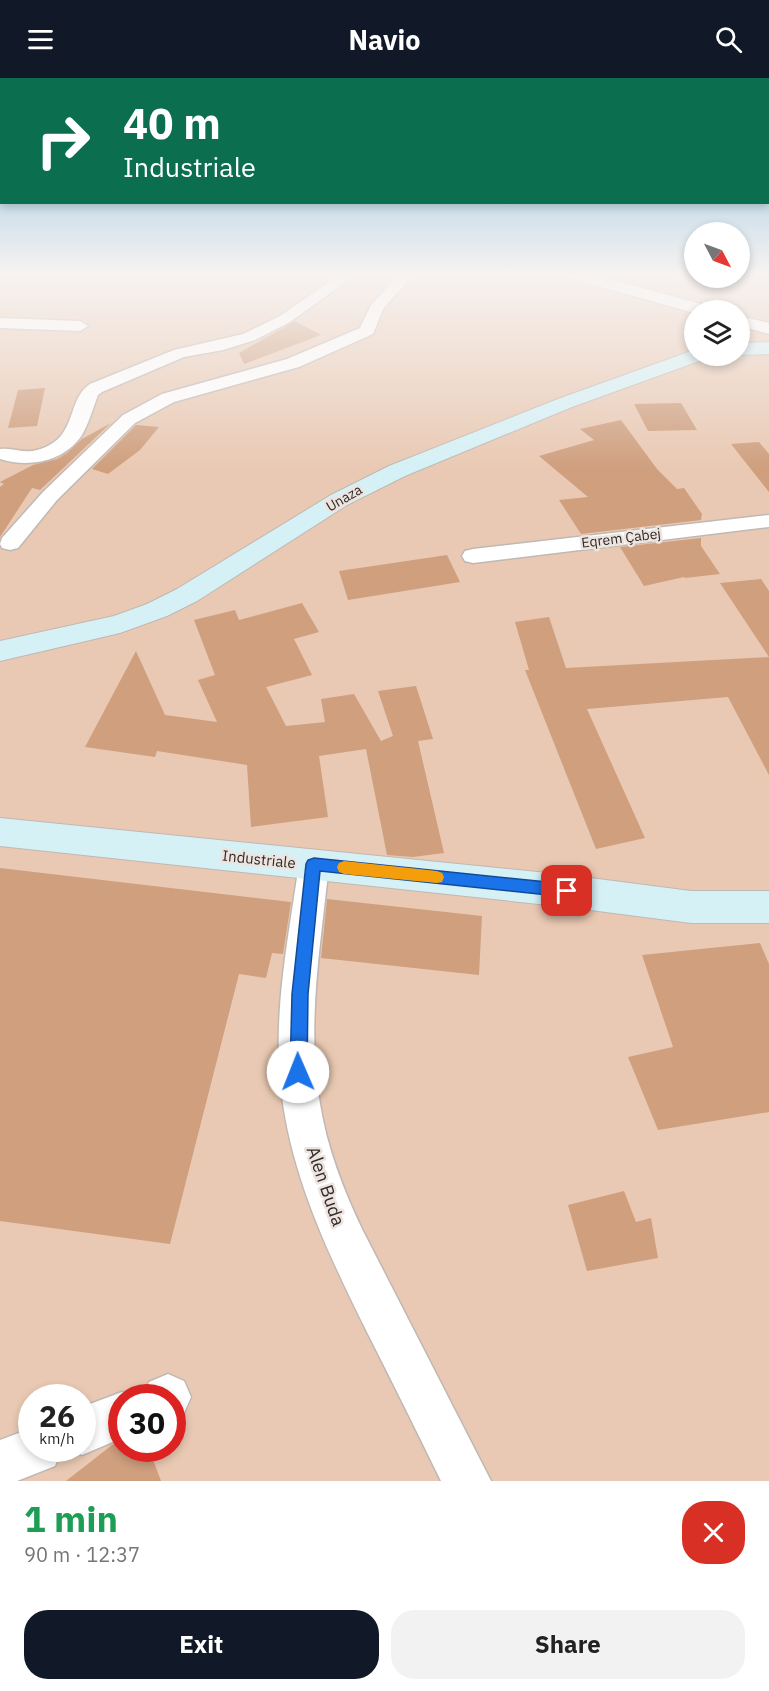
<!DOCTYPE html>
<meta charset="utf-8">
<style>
body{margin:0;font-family:"IBM Plex Sans",sans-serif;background:#f2f2f2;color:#222;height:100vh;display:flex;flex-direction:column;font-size:22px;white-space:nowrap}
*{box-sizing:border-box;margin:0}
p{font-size:20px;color:#767676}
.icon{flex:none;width:33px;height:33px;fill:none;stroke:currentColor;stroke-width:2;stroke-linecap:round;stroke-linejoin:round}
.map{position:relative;height:1403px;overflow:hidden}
.drawer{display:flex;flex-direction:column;background:#fff;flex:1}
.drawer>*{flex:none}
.banner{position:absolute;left:0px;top:0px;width:770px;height:126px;box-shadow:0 3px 9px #0003;background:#0b6e4f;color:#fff;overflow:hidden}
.needle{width:39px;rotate:131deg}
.controls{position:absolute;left:684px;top:144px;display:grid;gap:12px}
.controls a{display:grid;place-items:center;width:66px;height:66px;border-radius:50%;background:#fff;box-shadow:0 3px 9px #0003;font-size:30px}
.speed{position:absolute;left:18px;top:1306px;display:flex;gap:12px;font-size:30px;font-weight:700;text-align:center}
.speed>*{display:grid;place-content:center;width:78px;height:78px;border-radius:50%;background:#fff;box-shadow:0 3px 9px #0003;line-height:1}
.speed small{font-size:15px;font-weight:400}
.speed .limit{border:9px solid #d22;background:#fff;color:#111}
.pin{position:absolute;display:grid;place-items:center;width:51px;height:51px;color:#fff;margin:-26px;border-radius:12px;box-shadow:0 3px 9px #0006}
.me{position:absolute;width:66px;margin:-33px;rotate:359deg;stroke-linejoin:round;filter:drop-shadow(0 0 4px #0008)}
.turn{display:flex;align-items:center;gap:21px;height:126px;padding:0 24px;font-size:27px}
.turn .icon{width:78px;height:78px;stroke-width:2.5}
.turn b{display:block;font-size:42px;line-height:51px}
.round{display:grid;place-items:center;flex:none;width:63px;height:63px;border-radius:24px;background:#f2f2f2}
.headline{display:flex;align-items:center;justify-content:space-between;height:102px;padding:0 24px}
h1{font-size:36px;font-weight:700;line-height:45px;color:#1e9e55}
.primary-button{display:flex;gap:12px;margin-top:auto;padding:12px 24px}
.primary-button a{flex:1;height:69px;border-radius:24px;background:#111827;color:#fff;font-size:24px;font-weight:700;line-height:69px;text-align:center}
.primary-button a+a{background:#f2f2f2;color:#222}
header{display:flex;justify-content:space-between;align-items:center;height:78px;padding:0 24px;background:#111827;color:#fff;font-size:27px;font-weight:700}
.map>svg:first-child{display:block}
.green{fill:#e9c9b3;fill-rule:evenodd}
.building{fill:#cf9f7e}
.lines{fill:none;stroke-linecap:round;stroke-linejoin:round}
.minor-casing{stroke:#c0b8b3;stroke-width:3}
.tertiary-casing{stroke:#c0b8b3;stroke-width:2}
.secondary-casing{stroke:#c0b8b3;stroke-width:2}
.minor{fill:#fff;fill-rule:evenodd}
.tertiary{fill:#fff;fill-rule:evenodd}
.secondary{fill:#d5f1f6;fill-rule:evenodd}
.route{fill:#1a73e8;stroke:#114b97;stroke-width:1.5}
.slow{fill:#f59e0b}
.labels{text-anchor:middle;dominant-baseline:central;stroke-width:5;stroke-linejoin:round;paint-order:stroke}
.far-street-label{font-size:14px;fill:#2f2b29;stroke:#ede4df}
.street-label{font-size:15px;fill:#2f2b29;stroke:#ede4df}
.near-street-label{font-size:18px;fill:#2f2b29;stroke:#ede4df}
</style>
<header><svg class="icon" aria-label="menu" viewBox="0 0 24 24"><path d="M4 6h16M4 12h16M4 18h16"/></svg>Navio<svg class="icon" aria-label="search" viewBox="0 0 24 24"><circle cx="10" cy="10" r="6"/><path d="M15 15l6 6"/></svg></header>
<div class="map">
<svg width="769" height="1403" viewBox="0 0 769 1403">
<rect width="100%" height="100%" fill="#ede4df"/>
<path class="green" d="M 0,195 L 694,195 L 694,200 L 740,200 L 740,195 L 769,195 L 769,1403 L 0,1403 ZM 694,232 L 740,232 L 740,278 L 694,278 ZM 32,1320 L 82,1320 L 82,1371 L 32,1371 ZM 122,1320 L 172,1320 L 172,1371 L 122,1371 Z"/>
<path class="building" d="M 295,243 L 321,257 L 244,286 L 239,275 Z
M 45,310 L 37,348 L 8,350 L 18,312 Z
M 681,325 L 697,352 L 648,353 L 634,326 Z
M 621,342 L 657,391 L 677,411 L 684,410 L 702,436 L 701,442 L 581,456 L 559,422 L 588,419 L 539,378 L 594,362 L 580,351 Z
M 111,345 L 40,412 L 32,410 L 0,459 L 0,409 L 4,406 L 0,404 L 33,387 L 57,381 L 67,375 L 82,361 Z
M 136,347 L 159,349 L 140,372 L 108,396 L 92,391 Z
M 759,364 L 769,376 L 769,414 L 731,366 Z
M 701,460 L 701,468 L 720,496 L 685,500 L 684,499 L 644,508 L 620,469 Z
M 447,477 L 460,504 L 348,522 L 339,493 Z
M 761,501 L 769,513 L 769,697 L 728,619 L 587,631 L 645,760 L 596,771 L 525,592 L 529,592 L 515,544 L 549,539 L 566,590 L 769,579 L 720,505 Z
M 302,525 L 319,554 L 294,561 L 312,597 L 266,609 L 286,648 L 325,644 L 321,621 L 354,616 L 381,663 L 393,658 L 378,613 L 416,608 L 433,661 L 418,663 L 444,775 L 413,779 L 387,777 L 366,671 L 319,678 L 328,739 L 251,749 L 247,687 L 157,673 L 155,679 L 85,669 L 136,573 L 165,637 L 217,644 L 198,602 L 215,597 L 194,542 L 235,532 L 239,542 Z
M 0,790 L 291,824 L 283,876 L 272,875 L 266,900 L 239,896 L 170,1166 L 0,1143 Z
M 327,821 L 482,838 L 479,897 L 321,880 Z
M 760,865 L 769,886 L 769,1034 L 658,1052 L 628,979 L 673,969 L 642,877 Z
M 624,1113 L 636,1144 L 651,1140 L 658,1180 L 587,1193 L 568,1127 Z
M 122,1363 L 122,1371 L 149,1371 L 161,1403 L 66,1403 L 112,1367 Z"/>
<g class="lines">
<defs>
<path id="minor" d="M 342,195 L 358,195 L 290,244 L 255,262 L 223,272 L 184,279 L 102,314 L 98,317 C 93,330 89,345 82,357 C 64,384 29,390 0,381 L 0,371 C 12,369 24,376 37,372 C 79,361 65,323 90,306 L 174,272 L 243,256 L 280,238 Z
M 400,195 L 415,195 L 383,231 L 373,256 L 299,289 L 174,324 L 135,345 L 57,422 L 18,470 L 10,472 L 2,470 L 0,466 L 2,460 L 43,414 L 123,337 L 162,316 L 287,281 L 360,250 L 371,227 Z
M 0,240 L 80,243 L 88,248 L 80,253 L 0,250 Z
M 769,437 L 769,449 L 473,485 L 465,483 L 462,478 L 465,473 L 473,471 Z
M 314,773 L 325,777 L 329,786 C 321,865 306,947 320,1026 C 327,1070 343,1111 362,1151 L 491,1403 L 441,1403 C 417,1354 393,1305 368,1256 C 328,1175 287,1091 280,999 C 274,928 289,856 299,786 L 303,777 Z
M 168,1296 L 184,1303 L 191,1319 L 184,1335 L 172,1340 L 172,1320 L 142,1320 L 149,1304 Z
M 122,1314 L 137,1320 L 122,1320 L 122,1360 L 82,1377 L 69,1371 L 82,1371 L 82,1329 Z
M 32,1350 L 32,1371 L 62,1371 L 55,1388 L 17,1403 L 0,1403 L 0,1362 Z"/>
<path id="tertiary" d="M 560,195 L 587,195 L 709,228 L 712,232 L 694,232 L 694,235 L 562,198 Z
M 740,238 L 769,245 L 769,256 L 740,248 Z"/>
<path id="secondary" d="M 769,264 L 769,276 L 740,277 L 740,265 Z
M 694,272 L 694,278 L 704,278 L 702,282 L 572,329 L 405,398 L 347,427 L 197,523 L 167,538 L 120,555 L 0,583 L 0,563 L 114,538 L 147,526 L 177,511 L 331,417 L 389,388 L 558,321 Z
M 0,740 L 567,797 L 691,813 L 769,813 L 769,845 L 691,845 L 567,829 L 0,768 Z"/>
</defs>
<use href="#minor" class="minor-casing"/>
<use href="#tertiary" class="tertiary-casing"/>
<use href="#secondary" class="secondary-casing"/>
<use href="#minor" class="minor"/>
<use href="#tertiary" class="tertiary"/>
<use href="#secondary" class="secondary"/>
</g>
<linearGradient id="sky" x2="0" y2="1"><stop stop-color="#7dbadf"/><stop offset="0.5" stop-color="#f7f3f1"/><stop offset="1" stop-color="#f7f3f1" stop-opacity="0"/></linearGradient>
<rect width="769" height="391" fill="url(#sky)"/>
<path class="route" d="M 314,780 L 567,806 L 573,808 L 575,813 L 573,817 L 567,819 L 320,793 L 308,916 L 307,994 L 305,1000 L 298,1002 L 292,1000 L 290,994 L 292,916 L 306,786 L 308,782 Z"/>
<path class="slow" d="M 344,783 L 437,793 L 442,795 L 444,799 L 442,804 L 437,805 L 344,796 L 339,794 L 337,789 L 339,785 Z"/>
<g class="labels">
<g class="far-street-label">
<text transform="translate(344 420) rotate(-30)">Unaza</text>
<text transform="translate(621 460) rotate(-7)">Eqrem Çabej</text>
</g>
<g class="street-label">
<text transform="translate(259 781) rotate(6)">Industriale</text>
</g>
<g class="near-street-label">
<text transform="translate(326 1108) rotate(71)">Alen Buda</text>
</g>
</g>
</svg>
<div class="controls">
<a><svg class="needle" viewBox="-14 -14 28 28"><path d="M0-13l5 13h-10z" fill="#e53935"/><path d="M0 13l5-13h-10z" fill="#767676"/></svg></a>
<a><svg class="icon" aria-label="layers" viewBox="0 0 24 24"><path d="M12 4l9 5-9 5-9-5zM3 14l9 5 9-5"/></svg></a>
</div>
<div class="speed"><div>26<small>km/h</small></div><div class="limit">30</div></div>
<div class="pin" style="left:567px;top:813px;background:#d93025"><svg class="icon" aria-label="arrive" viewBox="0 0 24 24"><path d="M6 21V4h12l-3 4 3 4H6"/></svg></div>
<svg class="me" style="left:298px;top:994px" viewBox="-20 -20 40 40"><circle r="19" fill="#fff"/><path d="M0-13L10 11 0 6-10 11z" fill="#1a73e8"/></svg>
<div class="banner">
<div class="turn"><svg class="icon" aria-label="right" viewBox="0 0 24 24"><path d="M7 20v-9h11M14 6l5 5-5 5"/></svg><div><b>40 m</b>Industriale</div></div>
</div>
</div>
<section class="drawer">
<div class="headline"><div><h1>1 min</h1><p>90 m · 12:37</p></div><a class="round" style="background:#d93025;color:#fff"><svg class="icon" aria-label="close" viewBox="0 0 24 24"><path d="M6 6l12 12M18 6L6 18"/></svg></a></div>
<div class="primary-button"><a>Exit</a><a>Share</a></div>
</section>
